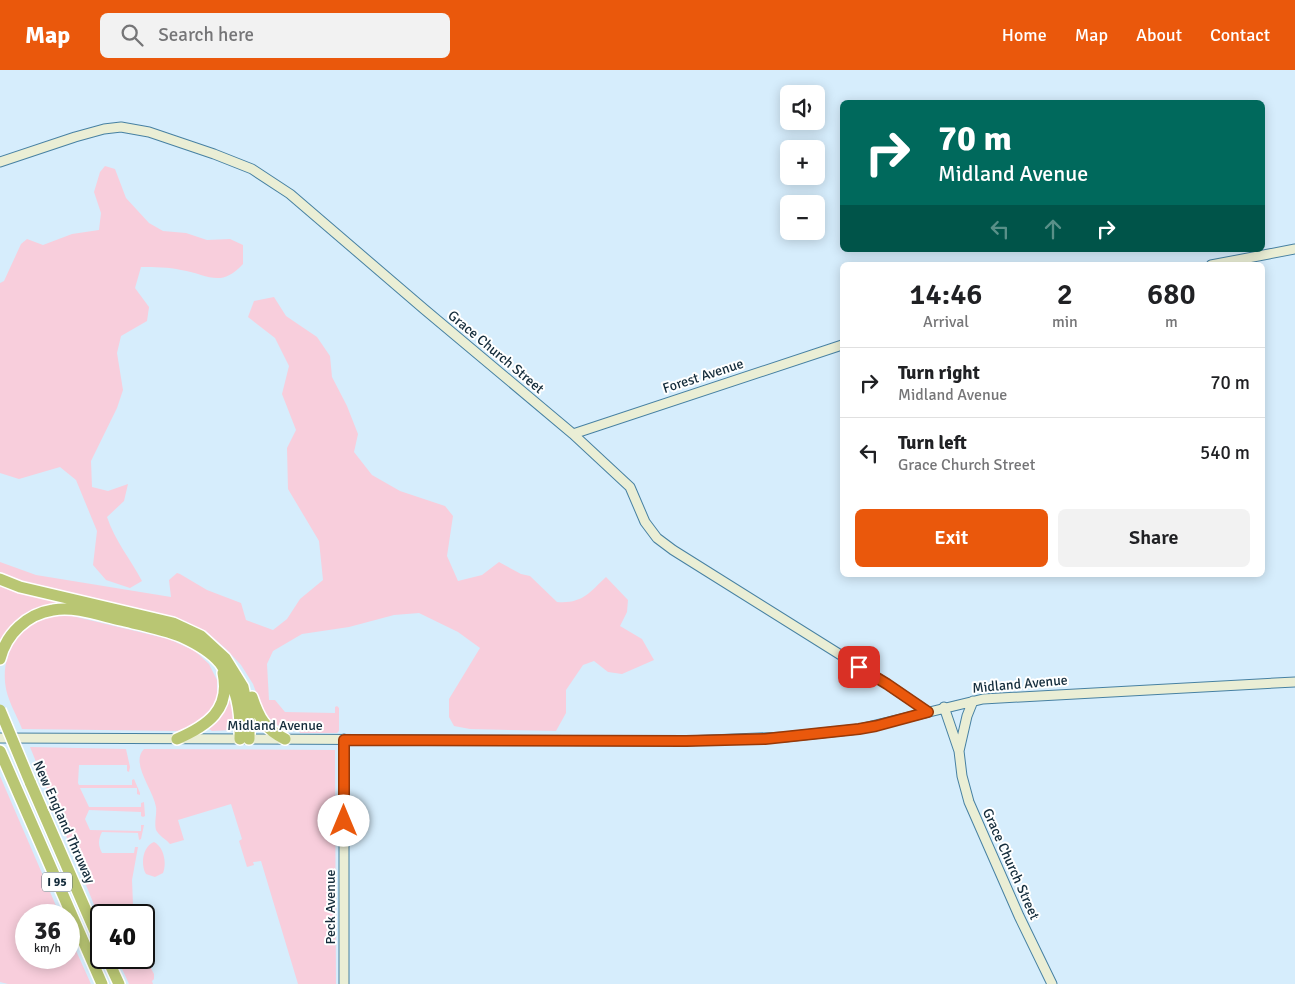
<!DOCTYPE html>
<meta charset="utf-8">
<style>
body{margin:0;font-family:Signika,sans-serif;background:#f2f2f2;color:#202124;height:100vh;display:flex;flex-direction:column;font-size:19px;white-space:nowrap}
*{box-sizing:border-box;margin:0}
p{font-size:16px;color:#757577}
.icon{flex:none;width:28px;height:28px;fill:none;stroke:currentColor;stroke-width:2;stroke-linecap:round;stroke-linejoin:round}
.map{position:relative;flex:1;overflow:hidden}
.side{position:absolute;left:840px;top:192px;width:425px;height:315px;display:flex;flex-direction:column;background:#fff;border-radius:8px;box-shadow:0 2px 12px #0003}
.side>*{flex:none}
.guide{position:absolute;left:840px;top:30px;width:425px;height:152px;border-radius:8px;box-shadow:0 2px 12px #0003;background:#00695c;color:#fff;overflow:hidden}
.tools{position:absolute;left:780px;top:15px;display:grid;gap:10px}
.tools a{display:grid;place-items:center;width:45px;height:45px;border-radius:8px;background:#fff;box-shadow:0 2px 12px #0003;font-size:25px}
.speed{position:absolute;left:15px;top:834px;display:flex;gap:10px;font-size:25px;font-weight:700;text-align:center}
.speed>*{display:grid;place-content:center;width:65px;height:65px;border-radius:50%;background:#fff;box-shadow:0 2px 12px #0003;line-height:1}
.speed small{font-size:12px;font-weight:400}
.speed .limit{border:2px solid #111;border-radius:8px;background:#fff;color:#111}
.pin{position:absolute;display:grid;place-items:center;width:42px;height:42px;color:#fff;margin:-21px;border-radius:10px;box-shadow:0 2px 8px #0006}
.me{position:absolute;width:55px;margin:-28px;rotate:0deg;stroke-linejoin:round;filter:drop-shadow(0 0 4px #0008)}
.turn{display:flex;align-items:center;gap:18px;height:105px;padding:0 15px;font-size:22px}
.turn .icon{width:65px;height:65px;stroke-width:2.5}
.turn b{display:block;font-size:35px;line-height:42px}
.lanes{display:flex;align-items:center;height:48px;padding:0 15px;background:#0003;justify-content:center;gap:25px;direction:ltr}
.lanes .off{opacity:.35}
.eta{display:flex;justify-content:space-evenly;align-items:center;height:85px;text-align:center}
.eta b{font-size:30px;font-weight:600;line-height:35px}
.action{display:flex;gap:10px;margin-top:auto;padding:10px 15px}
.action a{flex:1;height:58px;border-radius:8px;background:#ea580c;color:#fff;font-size:20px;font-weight:600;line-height:58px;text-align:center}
.action a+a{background:#f2f2f2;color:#202124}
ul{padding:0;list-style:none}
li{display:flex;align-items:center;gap:15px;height:70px;padding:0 15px;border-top:1px solid #e0e0e0}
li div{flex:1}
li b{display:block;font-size:19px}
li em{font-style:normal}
header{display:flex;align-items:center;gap:30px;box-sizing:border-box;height:70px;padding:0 25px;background:#ea580c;color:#fff}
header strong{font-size:24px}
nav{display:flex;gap:28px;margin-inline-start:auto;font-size:18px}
.search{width:350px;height:45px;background:#f2f2f2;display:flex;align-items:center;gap:12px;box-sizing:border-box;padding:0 18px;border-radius:8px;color:#757577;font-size:19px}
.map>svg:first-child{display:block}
.green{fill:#f8cedc}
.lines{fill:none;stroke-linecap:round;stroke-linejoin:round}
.secondary-casing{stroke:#4781a2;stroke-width:11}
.highway-casing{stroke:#fff;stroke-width:14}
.secondary{stroke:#eaeed5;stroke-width:9}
.highway{stroke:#b9c673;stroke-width:11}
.highway-bridge-casing{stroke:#fff;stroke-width:14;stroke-linecap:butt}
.highway-bridge{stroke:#b9c673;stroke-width:11}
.route-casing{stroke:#983908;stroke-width:12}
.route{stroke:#ea580c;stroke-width:9}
.labels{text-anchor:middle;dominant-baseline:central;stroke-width:4;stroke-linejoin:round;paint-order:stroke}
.shield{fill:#fff;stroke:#5a6b76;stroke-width:1}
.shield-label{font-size:12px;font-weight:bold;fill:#142c3b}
.street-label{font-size:14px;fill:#142c3b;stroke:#fff}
</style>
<header>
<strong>Map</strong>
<div class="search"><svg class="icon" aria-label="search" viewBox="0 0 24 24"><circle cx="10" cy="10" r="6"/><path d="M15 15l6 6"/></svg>Search here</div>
<nav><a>Home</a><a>Map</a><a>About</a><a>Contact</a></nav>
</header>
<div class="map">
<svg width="1295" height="914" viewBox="0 0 1295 914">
<rect width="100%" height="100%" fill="#d6edfc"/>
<path class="green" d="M 105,96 L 115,99 L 126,128 L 149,153 L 163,161 L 186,163 L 207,170 L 230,169 L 243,175 L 243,194 C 220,219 208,204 181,200 C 169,197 154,197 141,197 L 135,218 L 149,237 L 147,251 L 121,266 L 117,283 L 123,320 L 117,338 L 91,391 L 92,417 L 108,421 L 128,414 L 124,431 L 107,447 C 115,471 131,490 142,511 L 130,518 L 106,510 L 93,495 L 97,461 L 76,410 L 60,397 L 19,409 L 0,403 L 0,213 L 4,211 L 21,174 L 27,169 L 43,175 L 72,164 L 99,160 L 101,143 L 94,122 L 100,102 Z
M 274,227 L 286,246 L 317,267 L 330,286 L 332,307 L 347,336 L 358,364 L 354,382 L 372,405 L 400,421 L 445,436 L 453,446 L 447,486 L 458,511 L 482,505 L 499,492 L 521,504 L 530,506 L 557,532 C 582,534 589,523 606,507 L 628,530 L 627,542 L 620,556 L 642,569 L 654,590 L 622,604 L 608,602 L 594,591 L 583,595 L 566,620 L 566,643 L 556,661 L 470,659 L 454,656 L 449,647 L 449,629 L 480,578 L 458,562 L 419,543 L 394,545 L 349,557 L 302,564 L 273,581 L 267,594 L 269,630 L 275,630 L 285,642 L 335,643 L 335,637 L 337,636 L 339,638 L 339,661 L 337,663 L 300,663 L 299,660 C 283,660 278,657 267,646 L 265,646 L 253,614 L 241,595 L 226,579 L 209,564 L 183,551 L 25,513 L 0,502 L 0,492 L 36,505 L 171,527 L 169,510 L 177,503 L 180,504 L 207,520 L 241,533 L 246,550 L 273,560 L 287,549 L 300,529 L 323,510 L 319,471 L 288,419 L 287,378 L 296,360 L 282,324 L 289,296 L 275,268 L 248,247 L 254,231 Z
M 0,514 L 26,524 L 75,536 C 39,535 17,542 0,575 Z
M 68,545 L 169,569 L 195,581 L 209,594 L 217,610 L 217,631 L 210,644 L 195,656 L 178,661 L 22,659 C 17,646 9,633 6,619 C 0,588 16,558 45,547 C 51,544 61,545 68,545 Z
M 229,627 L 233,643 L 234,660 L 212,661 L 209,659 L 223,642 Z
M 30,677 L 126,679 L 130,697 L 129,702 L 127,701 L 127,695 L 79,695 L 78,713 L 79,715 L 132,715 L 132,710 L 134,709 L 140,723 L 140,725 L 137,724 L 137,718 L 80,718 L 89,737 L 141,737 L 141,733 L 144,732 L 145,746 L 143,747 L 141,746 L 141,742 L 89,740 L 85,749 L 90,760 L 141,761 L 141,755 L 144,755 L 141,769 L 139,770 L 138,763 L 102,762 C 98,770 98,775 102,783 L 134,783 L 135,777 L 138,777 L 132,810 L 133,835 L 128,837 L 129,845 L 101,845 L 101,852 Z
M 144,679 L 335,680 L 336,914 L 298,914 L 261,791 L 253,792 L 254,795 L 247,797 L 239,771 L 242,769 L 231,734 L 178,750 L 184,770 L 170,774 C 166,769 159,766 156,760 C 154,753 157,744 156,737 C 153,719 130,693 144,679 Z
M 0,706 L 60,845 L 26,845 L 26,888 L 69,888 L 69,865 L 91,914 L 8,914 L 0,912 Z
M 154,772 C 164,777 167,793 163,803 L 155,807 L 146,804 C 140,794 143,776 154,772 Z
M 117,888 L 140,888 L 142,893 L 147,891 L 154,904 L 154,909 L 152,911 L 153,914 L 129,914 Z"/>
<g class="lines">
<defs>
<path id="secondary" d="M 0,92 L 75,67 L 104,59 L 121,57 L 149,62 L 214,84 L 252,99 L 290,124 L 424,239 L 573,364 L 630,417 L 645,452 L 657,468 L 673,480 L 887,614 L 928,642
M 1211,195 L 1295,179
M 573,364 L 842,275
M 944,637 L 959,681 L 962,706 L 969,732 L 1019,846 L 1052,914
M 0,668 L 686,671 L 785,667 L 859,659 L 983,629 L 1295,612
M 959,681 L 967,646 L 973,631
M 344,914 L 344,669"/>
<path id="highway" d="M 0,509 L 20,517 L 173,553 L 201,566 L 225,588 L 243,617 L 249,645 L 249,669
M 0,589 C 6,564 27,544 53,540 C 75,536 99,545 120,550 C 141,555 163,559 182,567 C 195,573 211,582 220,593 C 237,616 241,641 240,669
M 252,627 C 259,648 265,659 285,669
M 177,669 C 207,656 231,640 223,603
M 0,681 L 102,914
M 30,712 L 101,875
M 107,888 L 119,914"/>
</defs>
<use href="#secondary" class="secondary-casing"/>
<use href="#highway" class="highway-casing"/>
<use href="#secondary" class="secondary"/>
<use href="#highway" class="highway"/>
<defs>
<path id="highway-bridge" d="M 0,640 L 30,712"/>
</defs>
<use href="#highway-bridge" class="highway-bridge-casing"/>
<use href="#highway-bridge" class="highway-bridge"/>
</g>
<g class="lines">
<defs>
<path id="route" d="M 344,751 L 344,670 L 686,671 L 765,669 L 859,659 L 876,656 L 928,642 L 887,614 L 859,597"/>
</defs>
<use href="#route" class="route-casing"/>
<use href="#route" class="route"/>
</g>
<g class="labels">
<rect class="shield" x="42" y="802.5" width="30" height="19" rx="4"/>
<g class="shield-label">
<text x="57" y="812">I 95</text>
</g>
<g class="street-label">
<text transform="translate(496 282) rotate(40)">Grace Church Street</text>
<text transform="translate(703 306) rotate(-18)">Forest Avenue</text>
<text transform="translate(1020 614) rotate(-5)">Midland Avenue</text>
<text x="275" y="655">Midland Avenue</text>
<text transform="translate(64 752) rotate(66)">New England Thruway</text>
<text transform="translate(1011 794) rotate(66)">Grace Church Street</text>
<text transform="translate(330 837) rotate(-90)">Peck Avenue</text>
</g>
</g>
</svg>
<div class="tools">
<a><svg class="icon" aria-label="sound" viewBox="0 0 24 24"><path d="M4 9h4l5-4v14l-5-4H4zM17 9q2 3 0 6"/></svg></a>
<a>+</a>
<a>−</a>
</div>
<div class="speed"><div>36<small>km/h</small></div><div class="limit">40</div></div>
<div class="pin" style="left:859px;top:597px;background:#d93025"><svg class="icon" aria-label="arrive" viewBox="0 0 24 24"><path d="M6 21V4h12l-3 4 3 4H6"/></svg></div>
<svg class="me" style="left:344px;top:751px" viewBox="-20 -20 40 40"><circle r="19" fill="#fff"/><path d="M0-13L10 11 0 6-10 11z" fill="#ea580c"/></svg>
<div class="guide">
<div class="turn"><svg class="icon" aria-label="right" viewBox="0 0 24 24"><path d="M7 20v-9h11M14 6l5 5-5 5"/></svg><div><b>70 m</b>Midland Avenue</div></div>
<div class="lanes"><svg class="icon off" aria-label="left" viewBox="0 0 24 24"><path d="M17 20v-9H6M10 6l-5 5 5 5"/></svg><svg class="icon off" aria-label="ahead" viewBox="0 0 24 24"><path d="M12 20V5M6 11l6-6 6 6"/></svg><svg class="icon" aria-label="right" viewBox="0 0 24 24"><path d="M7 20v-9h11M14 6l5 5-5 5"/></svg></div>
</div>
<section class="side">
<div class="eta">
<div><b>14:46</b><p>Arrival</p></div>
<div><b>2</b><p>min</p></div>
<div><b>680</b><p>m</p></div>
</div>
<ul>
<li><svg class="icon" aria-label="right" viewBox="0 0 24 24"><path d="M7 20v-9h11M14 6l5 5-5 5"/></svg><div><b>Turn right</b><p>Midland Avenue</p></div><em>70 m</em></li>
<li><svg class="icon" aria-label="left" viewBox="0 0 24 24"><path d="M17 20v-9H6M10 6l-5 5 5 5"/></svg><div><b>Turn left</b><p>Grace Church Street</p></div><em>540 m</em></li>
</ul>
<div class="action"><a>Exit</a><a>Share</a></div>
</section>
</div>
